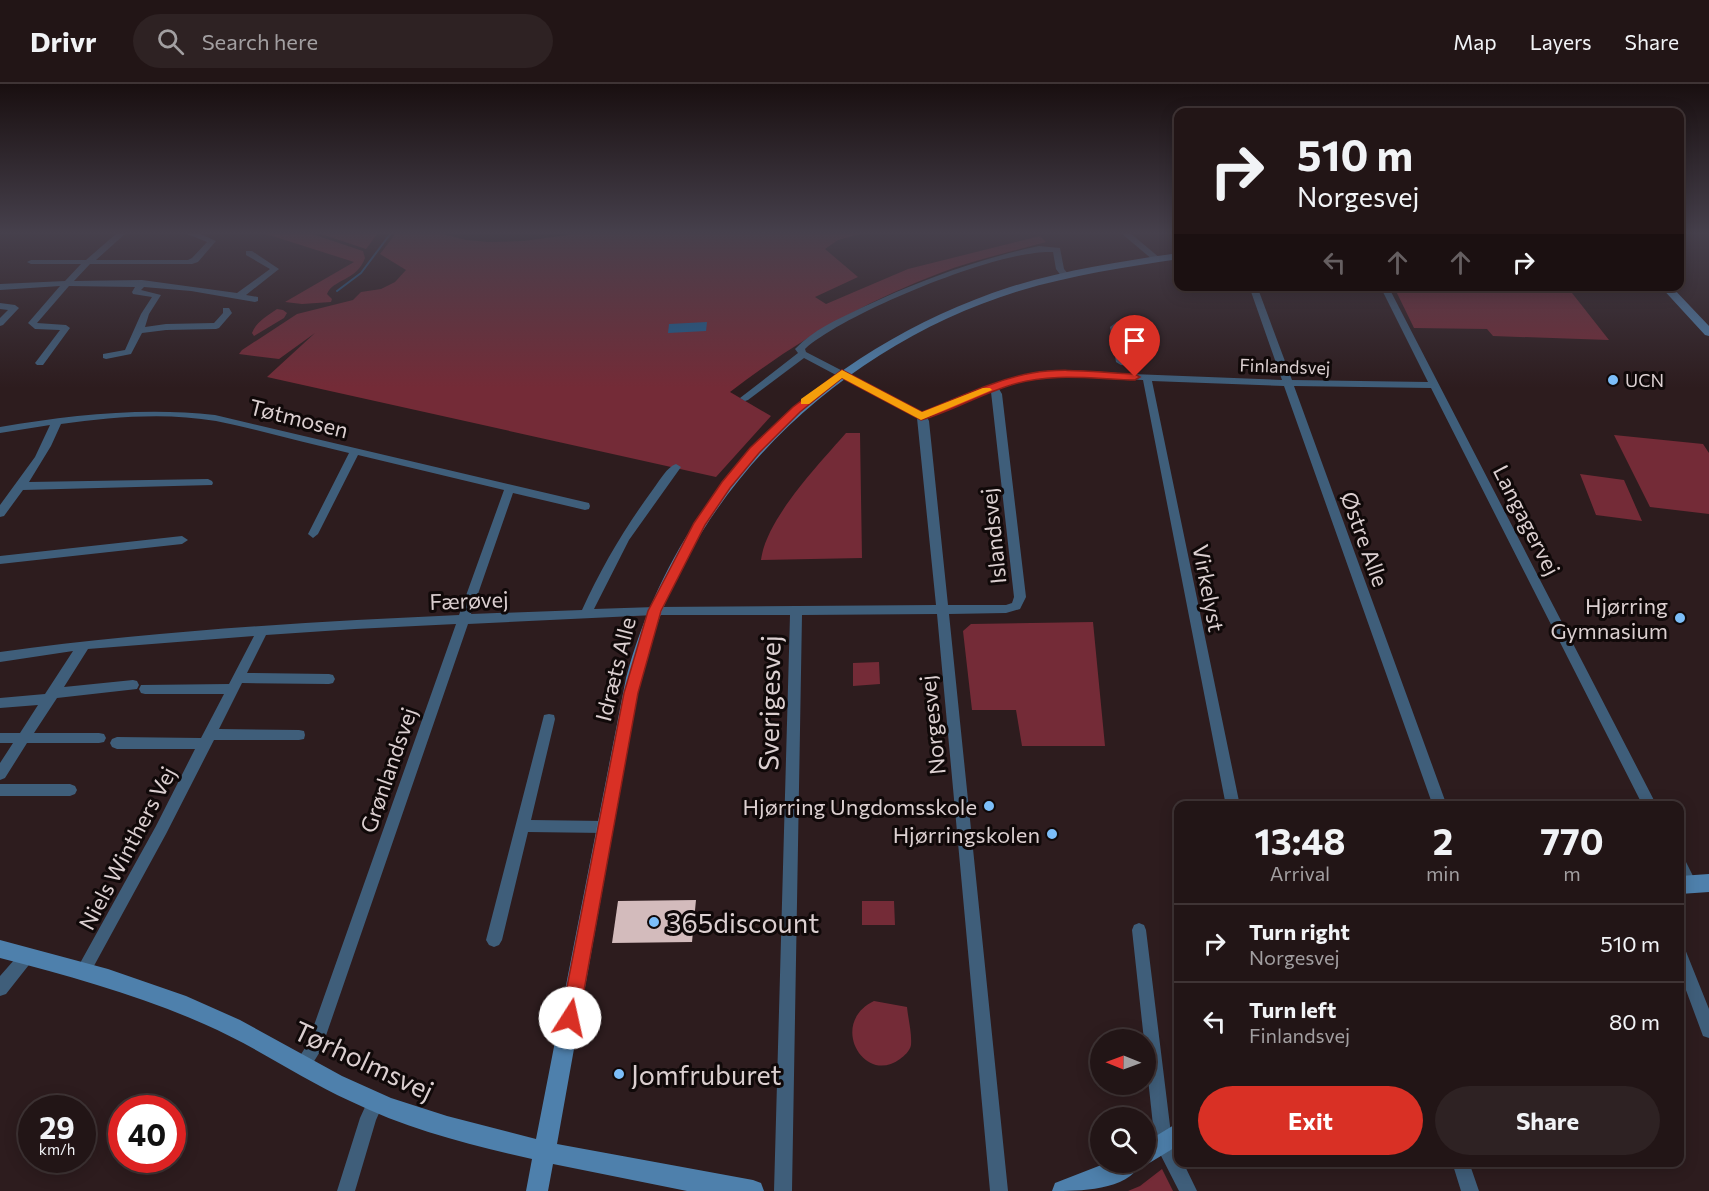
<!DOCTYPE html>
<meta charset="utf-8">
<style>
body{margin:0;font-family:Commissioner,sans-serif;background:#2e2223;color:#f1f3f6;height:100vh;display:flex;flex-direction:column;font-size:22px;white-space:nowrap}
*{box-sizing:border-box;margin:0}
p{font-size:20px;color:#a29fa1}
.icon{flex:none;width:33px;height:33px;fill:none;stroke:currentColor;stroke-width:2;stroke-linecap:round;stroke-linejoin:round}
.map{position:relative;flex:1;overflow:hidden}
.side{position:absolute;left:1174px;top:717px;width:510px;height:366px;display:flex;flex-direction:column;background:#221516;border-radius:12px;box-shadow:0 3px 15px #0003,0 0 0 2px #3f3435}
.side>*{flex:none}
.top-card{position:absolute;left:1174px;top:24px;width:510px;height:183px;border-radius:12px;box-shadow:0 3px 15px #0003,0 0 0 2px #3f3435;background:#221516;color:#f1f3f6;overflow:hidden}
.needle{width:39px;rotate:271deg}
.buttons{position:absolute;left:1090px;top:945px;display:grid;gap:12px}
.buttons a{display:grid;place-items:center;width:66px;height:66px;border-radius:50%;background:#221516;box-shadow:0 3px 15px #0003,0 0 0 2px #3f3435;font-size:30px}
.speed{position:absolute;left:18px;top:1011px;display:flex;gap:12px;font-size:30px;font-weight:700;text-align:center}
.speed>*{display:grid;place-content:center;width:78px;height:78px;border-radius:50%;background:#221516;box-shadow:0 3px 15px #0003,0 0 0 2px #3f3435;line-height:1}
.speed small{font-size:15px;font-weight:400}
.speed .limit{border:9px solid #d22;background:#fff;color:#111}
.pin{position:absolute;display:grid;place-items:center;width:51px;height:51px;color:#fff;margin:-62px -26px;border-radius:50% 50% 50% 0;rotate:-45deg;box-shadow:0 0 6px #0007}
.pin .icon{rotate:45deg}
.me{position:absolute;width:66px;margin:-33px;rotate:10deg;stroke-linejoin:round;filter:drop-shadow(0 0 4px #0008)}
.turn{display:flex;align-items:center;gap:21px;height:126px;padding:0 24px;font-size:27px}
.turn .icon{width:78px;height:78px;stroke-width:2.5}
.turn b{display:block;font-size:42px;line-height:51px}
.lanes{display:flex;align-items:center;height:57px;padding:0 24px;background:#0003;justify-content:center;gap:30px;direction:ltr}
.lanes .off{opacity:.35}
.eta{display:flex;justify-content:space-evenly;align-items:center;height:102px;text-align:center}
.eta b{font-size:36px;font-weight:700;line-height:42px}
.action{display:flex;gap:12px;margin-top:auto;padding:12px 24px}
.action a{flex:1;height:69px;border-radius:36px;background:#d93025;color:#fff;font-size:24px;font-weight:700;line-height:69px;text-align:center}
.action a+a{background:#2e2223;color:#f1f3f6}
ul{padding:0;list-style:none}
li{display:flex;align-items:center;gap:18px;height:78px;padding:0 24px;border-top:2px solid #3f3435}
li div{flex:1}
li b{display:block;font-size:22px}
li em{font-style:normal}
header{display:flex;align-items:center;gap:36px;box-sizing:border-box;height:84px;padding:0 30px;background:#221516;border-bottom:2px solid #3f3435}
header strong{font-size:28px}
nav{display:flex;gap:33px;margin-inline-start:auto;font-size:21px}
.search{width:420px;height:54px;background:#2e2223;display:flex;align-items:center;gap:15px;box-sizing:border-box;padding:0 21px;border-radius:33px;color:#a29fa1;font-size:22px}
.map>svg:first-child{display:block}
.green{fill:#742b37}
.water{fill:#1f5e91}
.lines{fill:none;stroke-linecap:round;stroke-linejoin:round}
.stream{stroke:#1f5e91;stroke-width:2}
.building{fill:#d3bbbc}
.street{fill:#3f5e7a;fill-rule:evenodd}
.secondary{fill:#4e80ac;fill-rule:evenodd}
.route{fill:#d93025;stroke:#8d1f18;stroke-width:1.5}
.slow{fill:#f59e0b}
.poi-dot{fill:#7cbef9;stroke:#100909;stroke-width:2}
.labels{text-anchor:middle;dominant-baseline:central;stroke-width:6;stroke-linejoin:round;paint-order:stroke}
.far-street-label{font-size:18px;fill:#dbcfd0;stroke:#100909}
.far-poi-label{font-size:18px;fill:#dbcfd0;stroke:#100909;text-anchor:start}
.street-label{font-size:22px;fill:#dbcfd0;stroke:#100909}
.poi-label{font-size:22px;fill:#dbcfd0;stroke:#100909;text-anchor:end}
.near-street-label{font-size:27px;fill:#dbcfd0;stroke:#100909}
.near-poi-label{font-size:27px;fill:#dbcfd0;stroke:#100909;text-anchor:start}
</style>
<header>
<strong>Drivr</strong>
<div class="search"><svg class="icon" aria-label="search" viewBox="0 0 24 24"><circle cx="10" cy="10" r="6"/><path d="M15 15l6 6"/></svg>Search here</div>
<nav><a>Map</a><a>Layers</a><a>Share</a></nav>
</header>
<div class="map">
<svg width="1709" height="1107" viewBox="0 0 1709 1107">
<rect width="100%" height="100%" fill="#2d1c1e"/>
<path class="green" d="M 263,149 L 309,149 L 363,167 L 365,174 C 357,197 333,195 327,210 L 332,215 L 331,218 L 302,220 L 285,218 L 354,178 Z
M 318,149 L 378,149 L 366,165 Z
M 396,149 L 439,149 L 466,156 L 489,158 L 524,157 L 582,149 L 864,149 L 838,156 L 825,165 L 858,193 L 815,213 L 826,220 L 908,185 L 1040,152 L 1046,158 C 1010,168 974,176 940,189 C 863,218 795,258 730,308 L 771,332 L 716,393 L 267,293 L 315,249 L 279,275 L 239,270 L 242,266 L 297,230 L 353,216 L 361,208 L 381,205 L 395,198 L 406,186 L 380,170 Z
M 1394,203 L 1607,203 L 1613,209 L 1572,209 L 1609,256 L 1493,252 L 1487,245 L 1414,244 Z
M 277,225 L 283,226 L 287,229 L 284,234 L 254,252 L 252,249 C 256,238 267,232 277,225 Z
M 846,349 L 860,349 L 862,474 L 761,476 C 766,435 819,380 846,349 Z
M 1614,351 L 1703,360 L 1709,369 L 1709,430 L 1650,423 Z
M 1580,390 L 1624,396 L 1642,437 L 1596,431 Z
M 1093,538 L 1105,662 L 1022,662 L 1016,626 L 972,626 L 963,547 L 971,540 Z
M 879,578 L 880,600 L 853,602 L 853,579 Z
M 862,817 L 894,817 L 895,841 L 862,841 Z
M 874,917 L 907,923 C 908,934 912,949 911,961 C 910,967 904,972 900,975 C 864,1002 828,939 874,917 Z
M 1162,1085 L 1173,1107 L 1128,1107 L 1140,1102 Z"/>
<path class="water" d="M 707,238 L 706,247 L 668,249 L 669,240 Z"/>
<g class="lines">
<path class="stream" d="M 337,207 L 361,189 L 391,149"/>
</g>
<path class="building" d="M 696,816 L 692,858 L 612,859 L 618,817 Z"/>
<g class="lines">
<path class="street" d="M 117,149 L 126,149 L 96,176 L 188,176 L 192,174 L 207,158 L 185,149 L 198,149 L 216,157 L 198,178 L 192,180 L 90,180 L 74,197 L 142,196 L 237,209 L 270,185 L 246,171 L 246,167 L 252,167 L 279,185 L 246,211 L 258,213 L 258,217 L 255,218 L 191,207 L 144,203 L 141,206 L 161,211 L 149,230 L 145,243 L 166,240 L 214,239 L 223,229 L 223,224 L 229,224 L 232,229 L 219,244 L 216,245 L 166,246 L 142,249 L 131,270 L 106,275 L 103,274 L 103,270 L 125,266 L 141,230 L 152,213 L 133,210 L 132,208 L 135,203 L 69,202 L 37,239 L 66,241 L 70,244 L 43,281 L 37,281 L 35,279 L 60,246 L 35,245 L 28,239 L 60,202 L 0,206 L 0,200 L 65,197 L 81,180 L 31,180 L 27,178 L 31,176 L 86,176 Z
M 1121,149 L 1130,149 L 1160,174 L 1153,176 Z
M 1039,162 L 1060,164 L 1064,185 L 1069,191 L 1068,193 L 1062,193 L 1056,185 L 1053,168 C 1000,165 845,229 805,265 L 806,268 L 922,328 L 1005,296 L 1056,287 L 1282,296 L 1249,202 L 1257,202 L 1292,296 L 1428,298 L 1380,202 L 1388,202 L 1657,722 L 1643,722 L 1431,304 L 1294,302 L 1447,722 L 1433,722 L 1284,302 L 1152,297 L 1240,722 L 1226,722 L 1143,296 C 1096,294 1044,287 999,305 L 1002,310 L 1026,513 L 1020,525 L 1006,529 L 949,530 L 1008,1107 L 990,1107 L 937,530 L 802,531 L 792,1107 L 774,1107 L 790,531 L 655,531 L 468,540 L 321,966 L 308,987 L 302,989 L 296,987 L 294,981 L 307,961 L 456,540 L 355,545 L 266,551 L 247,589 L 329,590 L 333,591 L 335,595 L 333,599 L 329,600 L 242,599 L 219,645 L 299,646 L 304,647 L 305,651 L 304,655 L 299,656 L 214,656 L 166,750 L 89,891 L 84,894 L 79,891 L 76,886 L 79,881 L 156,742 L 195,665 L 117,665 L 112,663 L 110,659 L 112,655 L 117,653 L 201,654 L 224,610 L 145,610 L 141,609 L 139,605 L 141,601 L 229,600 L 254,552 L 88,565 L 64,603 L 133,596 L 137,597 L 139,601 L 137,605 L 57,614 L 34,649 L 99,649 L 104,650 L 106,654 L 104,658 L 99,659 L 27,659 L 5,694 L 0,696 L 0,679 L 13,659 L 0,659 L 0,649 L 20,649 L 38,621 L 0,624 L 0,614 L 45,610 L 73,567 L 0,578 L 0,568 C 152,547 306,538 459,531 L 504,406 L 358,371 L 318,450 L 313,454 L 308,450 L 349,369 C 305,359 260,346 216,337 C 165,328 111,333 61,340 L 51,362 L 29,398 L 208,395 L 212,397 L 213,399 L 212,401 L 23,406 L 4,432 L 0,433 L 0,421 L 35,373 L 50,341 L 0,349 L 0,343 C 72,331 142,323 215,331 L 589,419 L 590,422 L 589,425 L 585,426 L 513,409 L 471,530 L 582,526 C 602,482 626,442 654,404 C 660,396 667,383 676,380 L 681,383 L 629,456 L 594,525 L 655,523 L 936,521 L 917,334 L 804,274 L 748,316 L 745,317 L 740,314 L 798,269 L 795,265 C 813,246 838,235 861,224 C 918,197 978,175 1039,162 ZM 991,308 L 1014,513 L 1012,519 L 1006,521 L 948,521 L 929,337 L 927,333 Z
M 0,219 L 15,221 L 19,224 L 3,241 L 0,242 L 0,234 L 8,226 L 0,225 Z
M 1118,237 L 1134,238 L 1139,243 L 1146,279 L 1141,283 L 1121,281 L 1116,278 L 1110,243 ZM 1120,243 L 1131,244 L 1136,278 L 1125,276 L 1119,244 Z
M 182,452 L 188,456 L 182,460 L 0,480 L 0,472 Z
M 549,630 L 554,631 L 555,635 L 531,736 L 605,737 L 610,739 L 612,743 L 610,747 L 605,749 L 528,748 L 502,856 L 499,861 L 494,863 L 489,861 L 486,856 L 543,635 L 544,631 Z
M 0,700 L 70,700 L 75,702 L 77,706 L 75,710 L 70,712 L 0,712 Z
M 1680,774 L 1685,776 L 1697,800 L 1695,805 L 1690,807 L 1685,805 L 1680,795 Z
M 1139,839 L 1144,841 L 1146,846 L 1172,1058 L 1179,1071 L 1179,1078 L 1183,1078 L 1197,1107 L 1179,1107 L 1155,1060 L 1146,976 L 1146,956 L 1144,956 L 1132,846 L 1134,841 Z
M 1680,863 L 1685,865 L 1709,925 L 1709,954 L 1703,952 L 1680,890 Z
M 27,864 L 32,867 L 35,872 L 32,877 L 6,910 L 0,912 L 0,892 L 22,867 Z
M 376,1010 L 382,1012 L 384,1018 L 376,1036 L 355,1107 L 337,1107 L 360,1034 L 370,1012 Z
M 1452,1078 L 1469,1078 L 1479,1107 L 1461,1107 Z"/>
<path class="secondary" d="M 1179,169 L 1179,175 C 1125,183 1072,191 1019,207 C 863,255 723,373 662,527 C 651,556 643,587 636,618 L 557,1060 L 753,1096 L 761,1099 L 764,1107 L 687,1107 L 553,1080 L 548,1107 L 526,1107 L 532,1075 C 470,1061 407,1045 350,1017 C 300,994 255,962 204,940 C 139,911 69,892 0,874 L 0,856 L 108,885 L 186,912 L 240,936 L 342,992 L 391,1014 L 447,1032 L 536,1055 L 626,594 C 677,403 824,264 1010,203 C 1065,186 1122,177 1179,169 Z
M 1660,202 L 1671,202 L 1709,242 L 1709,252 L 1705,251 Z
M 1709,790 L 1709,808 L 1680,810 L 1680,792 Z
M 1179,1038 L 1179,1061 L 1146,1081 L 1141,1079 C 1128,1107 1078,1107 1052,1107 L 1055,1099 L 1109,1078 L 1146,1078 L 1146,1058 Z"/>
</g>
<linearGradient id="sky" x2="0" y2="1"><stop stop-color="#190f10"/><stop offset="0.49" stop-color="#46404c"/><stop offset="1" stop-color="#46404c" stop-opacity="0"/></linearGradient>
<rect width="1709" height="304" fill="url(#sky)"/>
<path class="route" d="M 842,286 L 922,328 C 958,314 994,296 1032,289 C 1065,283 1101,289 1135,290 L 1140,293 L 1135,296 C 1094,295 1051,288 1011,301 C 981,310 952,327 921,336 L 842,294 L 800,328 L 759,369 L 730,404 L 705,441 L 661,527 L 638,609 L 579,934 L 576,941 L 570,944 L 563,941 L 561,934 L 624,609 L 648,527 L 694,439 L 722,398 L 750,364 L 793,323 Z"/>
<path class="slow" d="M 842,286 L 922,328 L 983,304 L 990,304 L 992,306 L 921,336 L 842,294 L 809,320 L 801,320 L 801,315 Z"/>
<g class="poi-dot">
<circle cx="1613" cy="296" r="6"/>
<circle cx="1680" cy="534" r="6"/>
<circle cx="989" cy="722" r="6"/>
<circle cx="1052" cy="750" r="6"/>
<circle cx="654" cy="838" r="6"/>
<circle cx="619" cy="990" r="6"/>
</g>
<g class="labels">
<g class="far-street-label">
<text transform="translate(1285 282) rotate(2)">Finlandsvej</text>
</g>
<g class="far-poi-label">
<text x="1625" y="296">UCN</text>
</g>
<g class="street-label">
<text transform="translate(299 334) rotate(14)">Tøtmosen</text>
<text transform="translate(1527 436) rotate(63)">Langagervej</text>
<text transform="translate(993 452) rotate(-96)">Islandsvej</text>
<text transform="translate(1365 455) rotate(70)">Østre Alle</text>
<text transform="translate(1209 504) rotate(79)">Virkelyst</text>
<text transform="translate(469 516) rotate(-2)">Færøvej</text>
<text transform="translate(615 585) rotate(-76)">Idræts Alle</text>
<text transform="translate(932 641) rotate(-96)">Norgesvej</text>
<text transform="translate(388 686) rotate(-71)">Grønlandsvej</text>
<text transform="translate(127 764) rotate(-62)">Niels Winthers Vej</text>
</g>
<g class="poi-label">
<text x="1668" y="521">Hjørring<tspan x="1668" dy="25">Gymnasium</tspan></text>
<text x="977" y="722">Hjørring Ungdomsskole</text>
<text x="1040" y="750">Hjørringskolen</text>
</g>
<g class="near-street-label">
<text transform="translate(769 619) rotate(-89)">Sverigesvej</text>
<text transform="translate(364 976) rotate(25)">Tørholmsvej</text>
</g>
<g class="near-poi-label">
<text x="666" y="838">365discount</text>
<text x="631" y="990">Jomfruburet</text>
</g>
</g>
</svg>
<div class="buttons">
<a><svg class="needle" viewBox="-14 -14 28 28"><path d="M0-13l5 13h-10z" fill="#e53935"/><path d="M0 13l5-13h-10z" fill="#a29fa1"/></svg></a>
<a><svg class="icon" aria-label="search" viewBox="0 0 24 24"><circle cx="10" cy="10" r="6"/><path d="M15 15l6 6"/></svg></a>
</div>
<div class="speed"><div>29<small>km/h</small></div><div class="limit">40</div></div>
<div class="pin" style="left:1135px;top:293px;background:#d93025"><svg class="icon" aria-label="arrive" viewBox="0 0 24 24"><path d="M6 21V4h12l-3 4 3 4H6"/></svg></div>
<svg class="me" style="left:570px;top:934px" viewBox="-20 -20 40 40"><circle r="19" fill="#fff"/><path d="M0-13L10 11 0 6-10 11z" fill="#d93025"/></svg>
<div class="top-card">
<div class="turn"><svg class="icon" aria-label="right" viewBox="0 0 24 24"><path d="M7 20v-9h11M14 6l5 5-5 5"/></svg><div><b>510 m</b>Norgesvej</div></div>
<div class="lanes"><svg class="icon off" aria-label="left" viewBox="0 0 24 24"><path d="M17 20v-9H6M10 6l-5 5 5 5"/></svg><svg class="icon off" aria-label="ahead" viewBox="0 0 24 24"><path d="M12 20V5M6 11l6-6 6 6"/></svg><svg class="icon off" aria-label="ahead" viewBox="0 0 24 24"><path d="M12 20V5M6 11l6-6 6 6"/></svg><svg class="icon" aria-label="right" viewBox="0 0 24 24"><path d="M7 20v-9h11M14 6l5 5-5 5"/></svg></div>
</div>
<section class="side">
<div class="eta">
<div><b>13:48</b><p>Arrival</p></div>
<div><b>2</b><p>min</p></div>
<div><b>770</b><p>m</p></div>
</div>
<ul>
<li><svg class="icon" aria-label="right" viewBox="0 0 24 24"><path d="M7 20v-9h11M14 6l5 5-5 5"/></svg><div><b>Turn right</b><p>Norgesvej</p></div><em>510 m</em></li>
<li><svg class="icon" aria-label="left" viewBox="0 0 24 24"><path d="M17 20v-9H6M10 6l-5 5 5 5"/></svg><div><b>Turn left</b><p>Finlandsvej</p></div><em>80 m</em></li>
</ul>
<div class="action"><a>Exit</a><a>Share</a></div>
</section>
</div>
